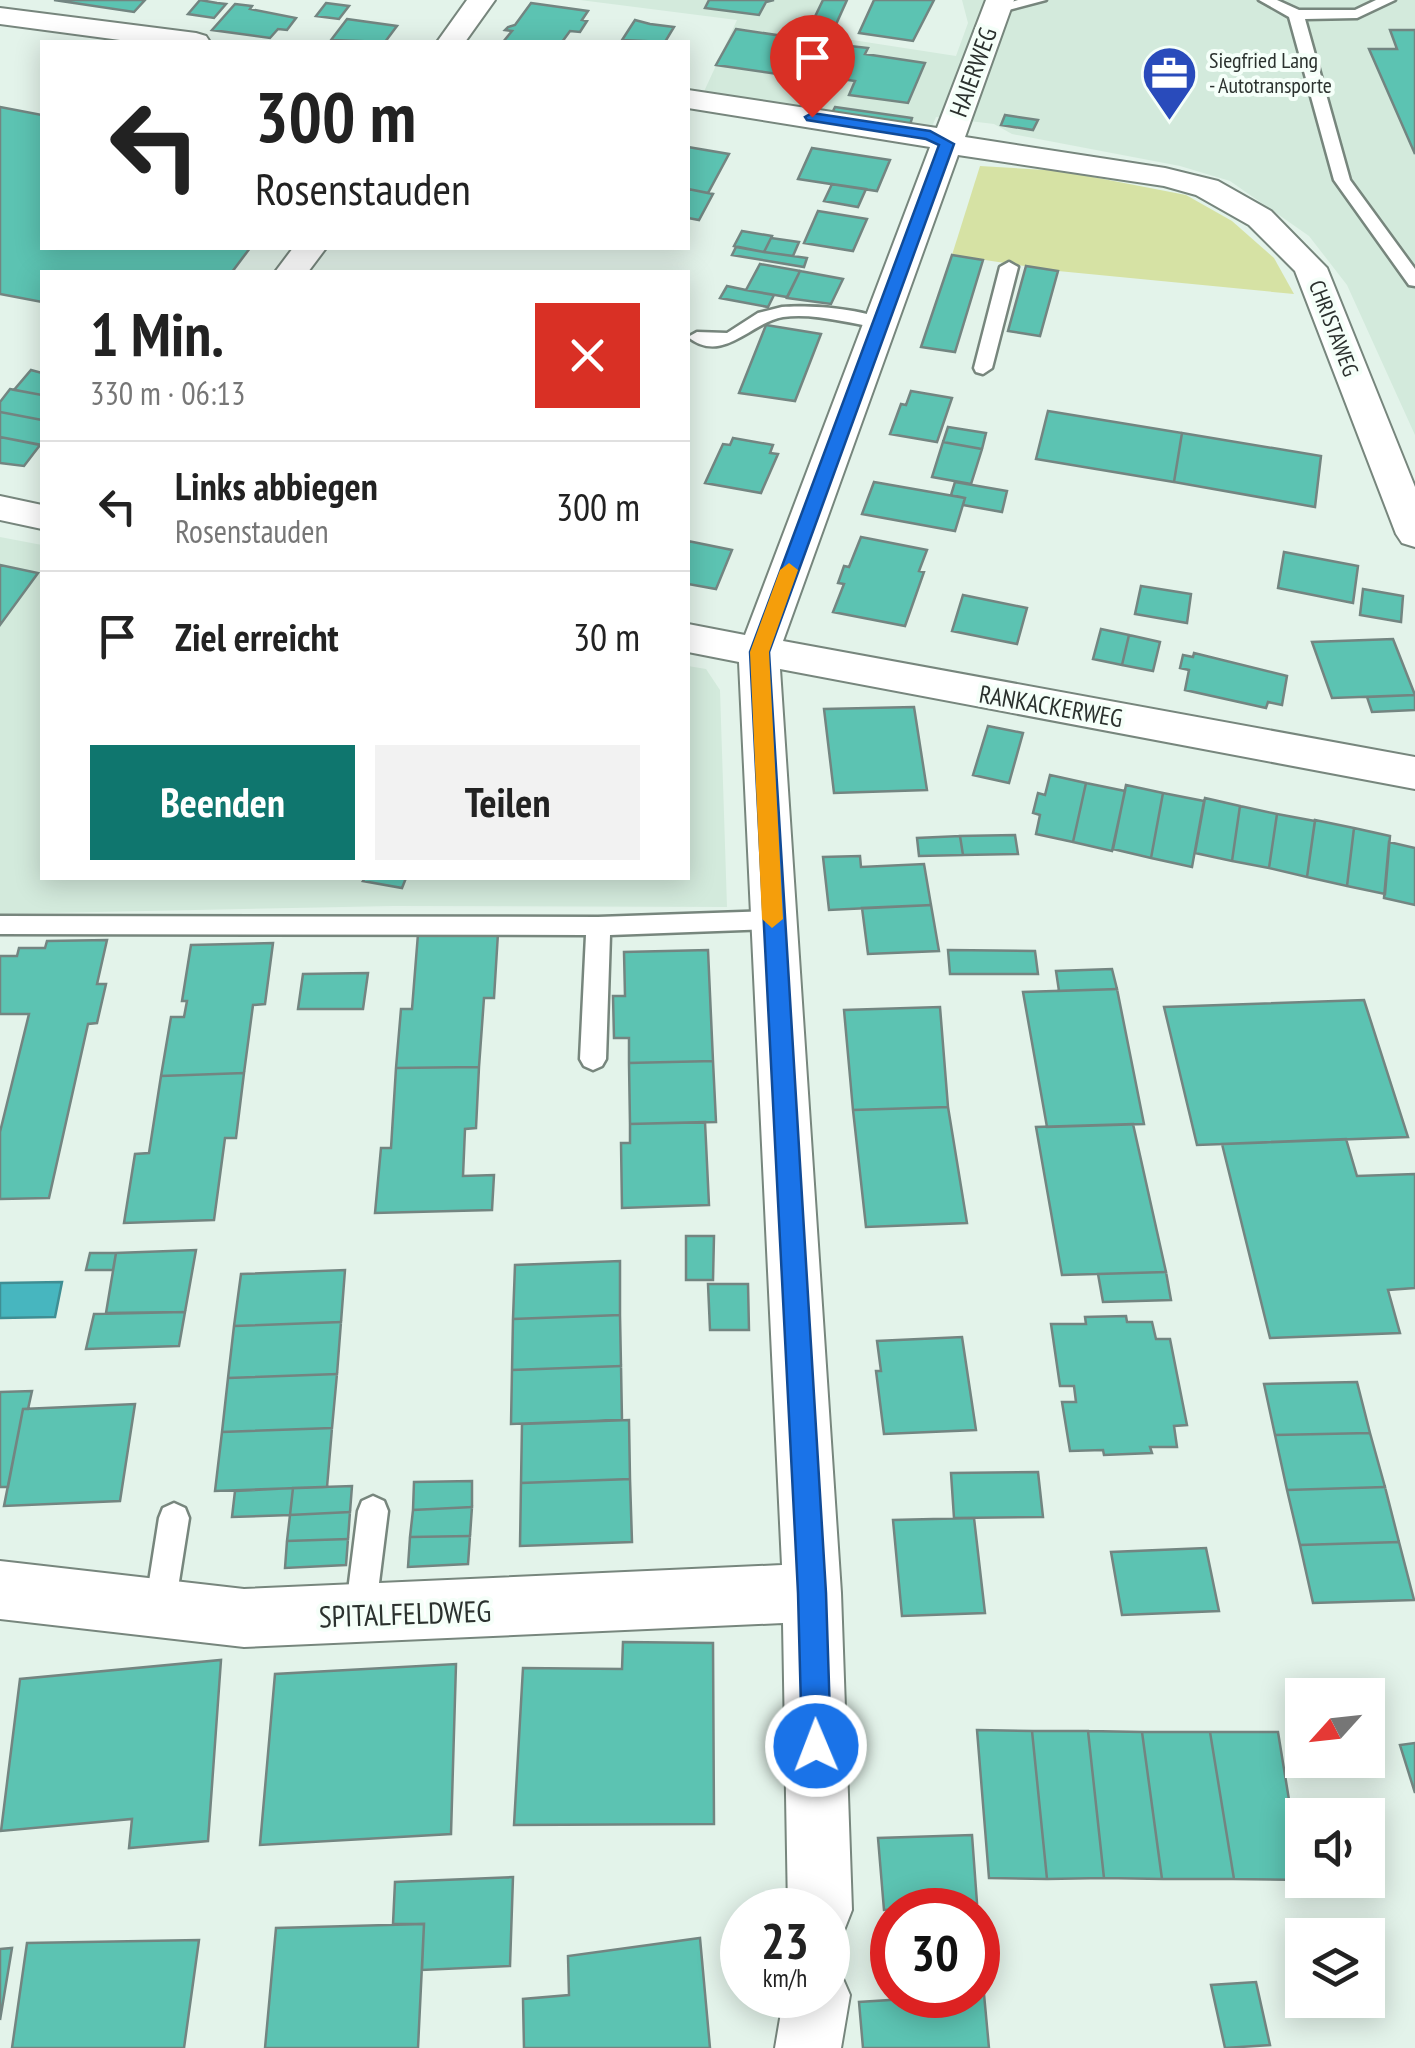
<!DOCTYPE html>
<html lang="de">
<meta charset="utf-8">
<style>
body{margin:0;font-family:"PT Sans Narrow",sans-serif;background:#f2f2f2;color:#222;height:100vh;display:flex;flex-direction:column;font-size:38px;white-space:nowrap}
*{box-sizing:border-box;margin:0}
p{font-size:32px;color:#767676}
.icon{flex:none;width:55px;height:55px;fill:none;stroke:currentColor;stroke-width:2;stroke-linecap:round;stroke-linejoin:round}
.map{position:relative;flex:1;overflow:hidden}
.side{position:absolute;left:40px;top:270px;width:650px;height:610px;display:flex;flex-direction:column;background:#fff;border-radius:0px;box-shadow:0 5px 25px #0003}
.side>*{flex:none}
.guide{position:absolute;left:40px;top:40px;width:650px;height:210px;border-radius:0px;box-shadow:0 5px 25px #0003;background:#fff;color:#222;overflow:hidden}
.needle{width:65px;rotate:243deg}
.fabs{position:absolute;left:1285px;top:1678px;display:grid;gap:20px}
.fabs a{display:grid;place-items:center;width:100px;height:100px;border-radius:0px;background:#fff;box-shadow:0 5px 25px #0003;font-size:50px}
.speed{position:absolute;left:720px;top:1888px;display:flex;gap:20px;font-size:50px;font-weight:700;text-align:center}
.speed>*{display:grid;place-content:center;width:130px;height:130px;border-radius:50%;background:#fff;box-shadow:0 5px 25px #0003;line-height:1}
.speed small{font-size:25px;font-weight:400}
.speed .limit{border:15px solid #d22;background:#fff;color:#111}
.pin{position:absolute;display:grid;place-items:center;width:85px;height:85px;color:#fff;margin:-102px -42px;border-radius:50% 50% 50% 0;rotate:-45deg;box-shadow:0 0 10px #0007}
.pin .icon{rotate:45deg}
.me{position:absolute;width:110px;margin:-55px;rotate:359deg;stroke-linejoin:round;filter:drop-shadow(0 0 8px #0008)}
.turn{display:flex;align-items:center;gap:35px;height:210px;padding:0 50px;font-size:45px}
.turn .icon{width:130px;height:130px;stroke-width:2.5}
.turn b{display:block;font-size:70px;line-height:85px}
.round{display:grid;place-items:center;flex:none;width:105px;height:105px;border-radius:0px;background:#f2f2f2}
.headline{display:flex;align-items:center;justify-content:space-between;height:170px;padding:0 50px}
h1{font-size:60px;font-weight:700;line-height:75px}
.primary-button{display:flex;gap:20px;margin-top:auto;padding:20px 50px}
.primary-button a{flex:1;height:115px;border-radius:0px;background:#0f766e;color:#fff;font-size:40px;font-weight:700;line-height:115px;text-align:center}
.primary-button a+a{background:#f2f2f2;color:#222}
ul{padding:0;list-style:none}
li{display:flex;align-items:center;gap:30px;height:130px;padding:0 50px;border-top:2px solid #e0e0e0}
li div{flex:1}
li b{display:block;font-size:38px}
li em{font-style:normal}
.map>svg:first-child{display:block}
.built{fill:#d3eadc}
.green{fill:#d6e2a4}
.water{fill:#47b6bf;stroke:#3f8e94;stroke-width:2.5}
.building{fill:#5cc3b2;stroke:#738581;stroke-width:2.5}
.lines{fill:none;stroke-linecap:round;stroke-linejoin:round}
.lane-casing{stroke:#77867d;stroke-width:5}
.street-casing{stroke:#77867d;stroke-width:4}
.lane{fill:#fff;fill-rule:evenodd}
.street{fill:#fff;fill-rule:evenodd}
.route{fill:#1a73e8;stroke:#114b97;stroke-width:2.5}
.slow{fill:#f59e0b}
.labels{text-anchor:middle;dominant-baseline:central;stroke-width:8;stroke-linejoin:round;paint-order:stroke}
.far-poi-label{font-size:22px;fill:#2b312e;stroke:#f5fff9;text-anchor:start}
.far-street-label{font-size:22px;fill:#2b312e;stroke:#f5fff9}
.street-label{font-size:25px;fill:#2b312e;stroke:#f5fff9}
.near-street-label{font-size:30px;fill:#2b312e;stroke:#f5fff9}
</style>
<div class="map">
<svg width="1415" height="2048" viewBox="0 0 1415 2048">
<rect width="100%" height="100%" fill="#e3f3ea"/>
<path class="built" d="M 580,0 L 848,0 L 833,37 L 956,56 L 968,23 L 962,0 L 1415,0 L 1415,435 L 1347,285 L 1309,236 L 1230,181 L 1180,166 L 1012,134 L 994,124 L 936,117 L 929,134 L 701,98 L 737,20 Z
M 0,537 L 42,545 L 42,878 L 688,878 L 688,666 L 706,669 L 720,690 L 727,907 L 393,906 L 0,914 Z"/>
<path class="green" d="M 980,166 L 1062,171 L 1186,195 L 1232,221 L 1274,258 L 1294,294 L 1058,271 L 952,255 Z"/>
<path class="water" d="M 62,1282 L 55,1317 L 0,1318 L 0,1283 Z"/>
<path class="building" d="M 54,0 L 145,0 L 134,12 Z
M 200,0 L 217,3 L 226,4 L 214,18 L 188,14 Z
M 709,0 L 774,0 L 766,2 L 759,15 L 705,8 Z
M 823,0 L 847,0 L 832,33 L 809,29 Z
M 874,0 L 934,0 L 913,41 L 859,33 Z
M 326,3 L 349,6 L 339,19 L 316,16 Z
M 531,3 L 588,11 L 582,20 L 587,21 L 580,32 L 570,31 L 562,42 L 503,42 L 512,31 L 505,30 L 508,27 L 515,25 Z
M 235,4 L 252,6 L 250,9 L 296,18 L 287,30 L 278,29 L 270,38 L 212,30 Z
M 347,19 L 397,26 L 385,42 L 331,40 Z
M 635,20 L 650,24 L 674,27 L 665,42 L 622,40 Z
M 736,29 L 850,46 L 833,82 L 716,65 Z
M 1390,30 L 1415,30 L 1415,154 L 1369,49 L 1397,49 Z
M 850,46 L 868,48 L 865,54 L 925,63 L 908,103 L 849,95 L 855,81 L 835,78 Z
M 0,107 L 42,115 L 42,248 L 250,248 L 232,272 L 42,272 L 42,302 L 0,294 Z
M 835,107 L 912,118 L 909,128 L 830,117 Z
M 1005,115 L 1038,120 L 1033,130 L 1001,125 Z
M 688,147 L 729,154 L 708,193 L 688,189 Z
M 812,148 L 890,160 L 877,191 L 798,179 Z
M 832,184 L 866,189 L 858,207 L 824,201 Z
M 688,189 L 713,194 L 699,220 L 688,218 Z
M 818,211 L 867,219 L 853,251 L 804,243 Z
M 742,231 L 772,236 L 764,252 L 734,246 Z
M 771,238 L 799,242 L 793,256 L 764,252 Z
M 736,247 L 764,252 L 807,258 L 804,267 L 732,255 Z
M 952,255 L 983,260 L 955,352 L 921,347 Z
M 760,264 L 800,271 L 787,297 L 746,290 Z
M 1026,266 L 1058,271 L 1040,336 L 1008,331 Z
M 800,271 L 843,279 L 831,304 L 787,298 Z
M 727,286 L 746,290 L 774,295 L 768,307 L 720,298 Z
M 766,325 L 821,334 L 795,401 L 739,393 Z
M 31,370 L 42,373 L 42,395 L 14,390 Z
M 10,389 L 42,395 L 42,420 L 0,412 L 0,402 Z
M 911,391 L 952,398 L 937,442 L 890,434 L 901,404 L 906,405 Z
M 1048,411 L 1182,433 L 1174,482 L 1036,459 Z
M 0,412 L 42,420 L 42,445 L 0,437 Z
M 948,427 L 986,433 L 982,449 L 943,442 Z
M 1182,433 L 1321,456 L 1315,507 L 1174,482 Z
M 0,437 L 40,445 L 24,466 L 0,463 Z
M 733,438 L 773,445 L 770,453 L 778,454 L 761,493 L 705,483 L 723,444 L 730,445 Z
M 943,442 L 982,449 L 971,484 L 932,477 Z
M 874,482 L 965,498 L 955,531 L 862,514 Z
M 955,482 L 1007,491 L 1002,512 L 963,505 L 965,498 L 951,495 Z
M 861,537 L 927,550 L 919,571 L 924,572 L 905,626 L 833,612 L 844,584 L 838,583 L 844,566 L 849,567 Z
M 688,541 L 732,550 L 716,589 L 688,584 Z
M 1284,552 L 1358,566 L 1353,603 L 1278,588 Z
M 0,565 L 38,573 L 0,625 Z
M 1141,586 L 1191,594 L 1187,623 L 1135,614 Z
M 1363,589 L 1403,596 L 1401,622 L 1360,615 Z
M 963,595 L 1027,608 L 1017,644 L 952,631 Z
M 1101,629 L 1129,635 L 1122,665 L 1093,659 Z
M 1129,635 L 1160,642 L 1153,671 L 1122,665 Z
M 1393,639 L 1415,695 L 1332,698 L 1312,642 Z
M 1194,653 L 1287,676 L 1282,705 L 1268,702 L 1266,708 L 1185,690 L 1189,670 L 1180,668 L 1183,655 L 1193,657 Z
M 1415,695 L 1415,710 L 1372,712 L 1367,697 Z
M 914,707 L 927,790 L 834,793 L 824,709 Z
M 988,726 L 1023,733 L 1009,783 L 973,775 Z
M 1050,775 L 1086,783 L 1073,842 L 1036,834 L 1040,815 L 1033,813 L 1038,793 L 1045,795 Z
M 1086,783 L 1125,791 L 1112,851 L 1073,842 Z
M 1126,785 L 1163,793 L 1151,858 L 1113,849 Z
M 1163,793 L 1204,801 L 1192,867 L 1151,858 Z
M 1205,798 L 1240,806 L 1232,861 L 1195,853 Z
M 1240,806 L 1277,814 L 1269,868 L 1232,861 Z
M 1277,814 L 1315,821 L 1307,877 L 1269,868 Z
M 1315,820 L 1354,828 L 1347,886 L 1307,877 Z
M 1354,828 L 1390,836 L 1385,894 L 1347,886 Z
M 1015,835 L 1018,854 L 963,855 L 960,836 Z
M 960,836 L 963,855 L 919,856 L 917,838 Z
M 1389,842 L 1415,848 L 1415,905 L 1384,898 Z
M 860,856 L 861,867 L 924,864 L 931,905 L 829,910 L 823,857 Z
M 365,878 L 406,878 L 402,888 L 363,881 Z
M 931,905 L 939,951 L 868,954 L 862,908 Z
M 498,933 L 494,998 L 484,998 L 479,1067 L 396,1068 L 401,1009 L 412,1009 L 418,934 Z
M 107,940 L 97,984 L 106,984 L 97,1023 L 88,1024 L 49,1198 L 0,1199 L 0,1132 L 29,1014 L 0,1014 L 0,956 L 17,956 L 19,948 L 45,948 L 47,941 Z
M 273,943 L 265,1004 L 253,1005 L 244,1073 L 161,1076 L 171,1017 L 184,1017 L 187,1001 L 182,1001 L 191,945 Z
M 708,950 L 713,1061 L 629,1063 L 629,1038 L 614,1038 L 613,996 L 625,996 L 624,952 Z
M 948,950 L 1035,951 L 1038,974 L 950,974 Z
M 1112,969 L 1117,989 L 1059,991 L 1056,971 Z
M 368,973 L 363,1009 L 298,1009 L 303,974 Z
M 1117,989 L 1144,1124 L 1047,1127 L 1023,992 Z
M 1364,1000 L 1408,1137 L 1197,1145 L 1164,1007 Z
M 940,1007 L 948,1107 L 853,1110 L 844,1010 Z
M 713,1061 L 716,1122 L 630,1124 L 629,1063 Z
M 479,1067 L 476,1128 L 465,1129 L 463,1176 L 494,1175 L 492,1210 L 375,1213 L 381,1148 L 391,1148 L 396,1068 Z
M 244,1073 L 236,1138 L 225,1138 L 214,1220 L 124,1223 L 135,1154 L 149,1153 L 161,1076 Z
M 948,1107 L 967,1223 L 866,1227 L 853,1110 Z
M 705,1122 L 709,1205 L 622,1208 L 621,1143 L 630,1143 L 630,1124 Z
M 1133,1124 L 1166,1272 L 1062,1275 L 1036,1127 Z
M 1346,1139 L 1357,1176 L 1415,1174 L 1415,1288 L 1388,1290 L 1400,1333 L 1270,1338 L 1222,1144 Z
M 686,1236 L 714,1236 L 713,1280 L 686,1280 Z
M 196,1250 L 185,1312 L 106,1313 L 116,1253 Z
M 90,1253 L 116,1253 L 113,1270 L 86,1270 Z
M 620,1261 L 620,1315 L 513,1319 L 515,1265 Z
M 345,1270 L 341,1322 L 234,1326 L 241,1274 Z
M 1166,1272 L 1171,1300 L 1103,1302 L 1098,1274 Z
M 708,1284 L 748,1284 L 749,1330 L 710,1330 Z
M 185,1312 L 179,1346 L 86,1349 L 94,1314 Z
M 620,1315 L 621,1366 L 512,1370 L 513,1319 Z
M 1126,1316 L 1127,1322 L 1152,1322 L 1156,1339 L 1170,1339 L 1187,1425 L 1174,1426 L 1177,1447 L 1150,1447 L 1152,1453 L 1104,1455 L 1103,1450 L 1070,1451 L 1062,1402 L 1076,1402 L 1074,1386 L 1060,1386 L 1051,1324 L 1086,1324 L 1085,1317 Z
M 341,1322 L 337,1374 L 228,1378 L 234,1326 Z
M 962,1337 L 976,1430 L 884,1434 L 876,1371 L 881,1371 L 877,1341 Z
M 621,1366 L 622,1420 L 511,1424 L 512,1370 Z
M 337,1374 L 332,1428 L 222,1432 L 228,1378 Z
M 1357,1382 L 1370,1433 L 1275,1435 L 1264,1384 Z
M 32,1391 L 28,1409 L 23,1409 L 8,1487 L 0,1487 L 0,1392 Z
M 135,1404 L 120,1501 L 4,1506 L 23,1409 Z
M 629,1420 L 630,1479 L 521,1483 L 522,1424 Z
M 332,1428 L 327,1487 L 215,1491 L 222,1432 Z
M 1370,1433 L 1385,1487 L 1287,1490 L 1275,1435 Z
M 1038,1472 L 1043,1517 L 954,1518 L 951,1473 Z
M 630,1479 L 632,1542 L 520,1546 L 521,1483 Z
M 472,1481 L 472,1507 L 413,1510 L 414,1482 Z
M 352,1486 L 350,1512 L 290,1515 L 293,1488 Z
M 1385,1487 L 1399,1542 L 1300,1545 L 1287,1490 Z
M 293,1488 L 290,1515 L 232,1517 L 235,1491 Z
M 472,1507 L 470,1536 L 410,1537 L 413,1510 Z
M 350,1512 L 348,1539 L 287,1541 L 290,1515 Z
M 974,1518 L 985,1613 L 902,1616 L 893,1520 Z
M 470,1536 L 468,1564 L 408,1567 L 410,1537 Z
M 348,1539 L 346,1565 L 285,1568 L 287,1541 Z
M 1399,1542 L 1414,1600 L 1313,1603 L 1300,1545 Z
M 1206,1548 L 1219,1611 L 1122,1615 L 1111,1552 Z
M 623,1642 L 713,1643 L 714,1824 L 514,1825 L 523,1668 L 622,1669 Z
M 221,1660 L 208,1841 L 129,1848 L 132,1819 L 1,1831 L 20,1679 Z
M 456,1664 L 451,1834 L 260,1845 L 275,1674 Z
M 977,1730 L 1032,1731 L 1047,1879 L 989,1878 Z
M 1032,1731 L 1088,1731 L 1104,1878 L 1047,1879 Z
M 1088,1731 L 1142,1732 L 1162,1879 L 1104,1878 Z
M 1142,1732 L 1210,1732 L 1234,1879 L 1162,1879 Z
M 1210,1732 L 1278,1732 L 1302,1880 L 1234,1879 Z
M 1415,1743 L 1415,1793 L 1400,1745 Z
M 972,1835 L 977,1903 L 884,1910 L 878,1838 Z
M 513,1877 L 510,1966 L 422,1970 L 424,1924 L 393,1924 L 395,1882 Z
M 424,1924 L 418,2048 L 265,2048 L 276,1928 Z
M 700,1938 L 710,2048 L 524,2048 L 523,1999 L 569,1995 L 568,1956 Z
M 199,1940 L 184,2048 L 12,2048 L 27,1943 Z
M 12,1948 L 0,2020 L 0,1949 Z
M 1256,1982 L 1270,2045 L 1225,2048 L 1211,1985 Z
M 984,1994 L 989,2048 L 863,2048 L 859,2002 Z"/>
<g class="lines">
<defs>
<path id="lane" d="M 1018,0 L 1046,0 L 997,13 L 990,9 Z
M 1259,0 L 1277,0 L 1299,10 L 1355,10 L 1376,0 L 1395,0 L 1357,18 L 1305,19 L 1350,180 L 1415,269 L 1415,286 L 1409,285 L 1334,180 L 1289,17 Z
M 1009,262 L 1018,267 L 992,368 L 983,374 L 976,372 L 974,368 L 1000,267 Z
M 782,307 C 808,305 868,308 888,323 L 879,328 C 848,323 815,313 783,317 C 751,322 723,365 688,337 L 697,332 L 727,333 L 758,313 Z
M 772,911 L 780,913 L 784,920 L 780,927 L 772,929 L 610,935 L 606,1059 L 602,1066 L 593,1070 L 584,1066 L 580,1059 L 586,935 L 0,934 L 0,916 L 598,917 Z
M 373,1496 L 384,1501 L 388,1511 L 375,1615 L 371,1626 L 360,1630 L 349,1626 L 345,1615 L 358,1511 L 362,1501 Z
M 174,1503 L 185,1508 L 189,1518 L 175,1607 L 171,1618 L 160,1622 L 149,1618 L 145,1607 L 159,1518 L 163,1508 Z"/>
<path id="street" d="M 467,0 L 495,0 L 465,42 L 437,42 Z
M 986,0 L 1014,0 L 965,137 L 1165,168 L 1218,181 L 1271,211 L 1327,268 L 1415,487 L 1415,547 L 1402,543 L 1396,534 L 1295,271 L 1249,225 L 1196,195 L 1164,186 L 958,155 L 783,641 L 1415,757 L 1415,789 L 780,669 L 841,1593 L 852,1910 L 843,1933 L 828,1939 L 828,1910 L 788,1910 L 783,1623 L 244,1647 L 0,1619 L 0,1561 L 244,1589 L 782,1565 L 739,662 L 688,652 L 688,624 L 745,635 L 930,147 L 688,108 L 688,90 L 937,128 Z
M 0,8 L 196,33 L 206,36 L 210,42 L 135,42 L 0,24 Z
M 293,248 L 326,248 L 308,272 L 275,272 Z
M 0,496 L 42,505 L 42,529 L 0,520 Z
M 828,1966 L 840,1972 L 850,1995 L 841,2048 L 775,2048 L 784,1995 L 828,1995 Z"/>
</defs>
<use href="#lane" class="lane-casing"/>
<use href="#street" class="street-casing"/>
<use href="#lane" class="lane"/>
<use href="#street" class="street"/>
</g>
<path class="route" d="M 812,113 L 930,131 L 954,144 L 769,652 L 826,1593 L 831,1746 L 827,1756 L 816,1761 L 806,1756 L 802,1746 L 798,1593 L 750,652 L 939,145 L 926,139 L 807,120 L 805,117 Z"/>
<path class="slow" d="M 789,563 L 798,570 L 769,652 L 783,919 L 772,928 L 762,919 L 750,652 L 780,570 Z"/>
<defs>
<symbol id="office-pin" viewBox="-11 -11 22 30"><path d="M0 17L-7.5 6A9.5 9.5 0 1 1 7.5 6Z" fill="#294bbb" stroke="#f5fff9"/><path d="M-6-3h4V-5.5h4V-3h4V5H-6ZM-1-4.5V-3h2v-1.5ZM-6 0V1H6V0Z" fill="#fff"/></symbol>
</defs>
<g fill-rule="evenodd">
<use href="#office-pin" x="1138" y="42" width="63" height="86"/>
</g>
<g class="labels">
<g class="far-poi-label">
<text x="1209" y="60">Siegfried Lang<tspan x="1209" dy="25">- Autotransporte</tspan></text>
</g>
<g class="far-street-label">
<text transform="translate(1334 328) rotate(69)">CHRISTAWEG</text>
</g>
<g class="street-label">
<text transform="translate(973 72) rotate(-70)">HAIERWEG</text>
<text transform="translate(1051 706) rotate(10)">RANKACKERWEG</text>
</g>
<g class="near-street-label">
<text transform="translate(405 1613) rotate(-2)">SPITALFELDWEG</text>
</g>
</g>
</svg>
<div class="fabs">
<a><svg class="needle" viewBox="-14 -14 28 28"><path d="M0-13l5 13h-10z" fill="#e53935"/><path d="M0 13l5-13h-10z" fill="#767676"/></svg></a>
<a><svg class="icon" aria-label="sound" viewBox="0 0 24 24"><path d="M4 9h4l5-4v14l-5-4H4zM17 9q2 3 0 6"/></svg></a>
<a><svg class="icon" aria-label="layers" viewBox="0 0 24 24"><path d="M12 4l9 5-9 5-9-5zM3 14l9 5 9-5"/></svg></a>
</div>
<div class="speed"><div>23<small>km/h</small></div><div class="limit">30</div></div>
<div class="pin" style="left:812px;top:117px;background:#d93025"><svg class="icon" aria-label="arrive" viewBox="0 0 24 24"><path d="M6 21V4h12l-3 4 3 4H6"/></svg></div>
<svg class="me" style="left:816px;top:1746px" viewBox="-20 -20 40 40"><circle r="17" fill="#1a73e8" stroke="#fff" stroke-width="3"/><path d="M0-11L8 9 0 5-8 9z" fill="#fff"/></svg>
<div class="guide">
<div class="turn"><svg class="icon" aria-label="left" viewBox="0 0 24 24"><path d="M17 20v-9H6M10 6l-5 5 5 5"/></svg><div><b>300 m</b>Rosenstauden</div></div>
</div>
<section class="side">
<div class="headline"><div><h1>1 Min.</h1><p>330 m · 06:13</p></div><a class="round" style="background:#d93025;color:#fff"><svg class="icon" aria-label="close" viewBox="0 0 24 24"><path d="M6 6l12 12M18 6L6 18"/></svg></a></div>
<ul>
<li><svg class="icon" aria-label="left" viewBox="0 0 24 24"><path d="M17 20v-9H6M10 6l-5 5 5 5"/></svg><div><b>Links abbiegen</b><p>Rosenstauden</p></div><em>300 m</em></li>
<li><svg class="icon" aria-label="arrive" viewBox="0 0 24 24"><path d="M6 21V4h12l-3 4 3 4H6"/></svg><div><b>Ziel erreicht</b></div><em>30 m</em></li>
</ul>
<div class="primary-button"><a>Beenden</a><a>Teilen</a></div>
</section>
</div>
